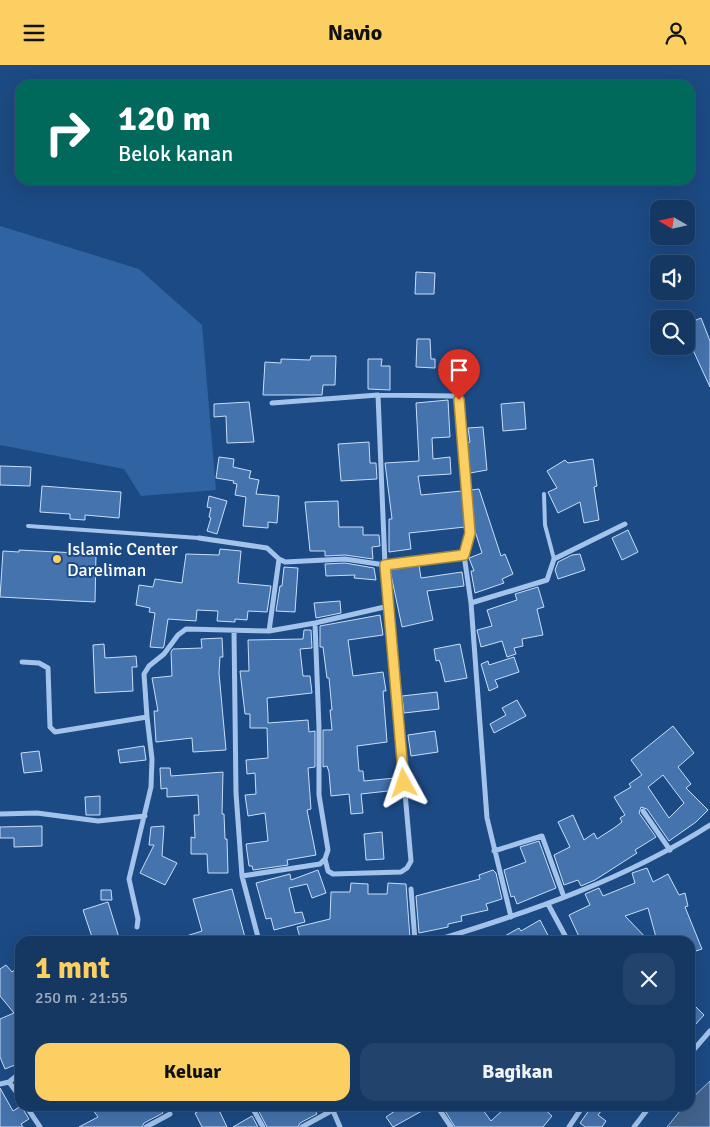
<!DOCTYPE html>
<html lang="id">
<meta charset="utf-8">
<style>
body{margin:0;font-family:Signika,sans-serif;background:#22436c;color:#f1f3f6;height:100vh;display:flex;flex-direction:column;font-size:19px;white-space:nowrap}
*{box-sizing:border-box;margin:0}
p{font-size:16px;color:#9dacbe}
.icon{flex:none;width:28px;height:28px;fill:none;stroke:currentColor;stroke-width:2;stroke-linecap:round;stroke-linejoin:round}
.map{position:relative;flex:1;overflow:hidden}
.drawer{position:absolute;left:15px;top:871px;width:680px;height:175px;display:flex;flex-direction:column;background:#153863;border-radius:15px;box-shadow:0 5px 20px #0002,0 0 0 1px #345278}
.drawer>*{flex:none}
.hud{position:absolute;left:15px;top:15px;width:680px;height:105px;border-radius:15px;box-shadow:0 5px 20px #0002,0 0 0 1px #345278;background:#00695c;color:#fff;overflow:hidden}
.needle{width:32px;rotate:279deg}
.buttons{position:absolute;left:650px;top:135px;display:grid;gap:10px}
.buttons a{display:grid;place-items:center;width:45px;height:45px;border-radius:10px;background:#153863;box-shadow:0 5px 20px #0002,0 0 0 1px #345278;font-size:25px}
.pin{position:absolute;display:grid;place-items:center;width:42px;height:42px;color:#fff;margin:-51px -21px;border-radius:50% 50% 50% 0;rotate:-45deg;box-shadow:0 0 5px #0007}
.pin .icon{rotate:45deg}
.me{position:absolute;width:55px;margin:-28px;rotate:355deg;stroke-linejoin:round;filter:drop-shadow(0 0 4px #0008)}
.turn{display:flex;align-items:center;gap:18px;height:105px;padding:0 20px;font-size:22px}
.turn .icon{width:65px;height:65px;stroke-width:2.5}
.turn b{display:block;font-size:35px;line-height:42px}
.round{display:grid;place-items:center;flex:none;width:52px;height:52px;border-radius:15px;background:#22436c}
.headline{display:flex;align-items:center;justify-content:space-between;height:85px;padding:0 20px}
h1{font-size:30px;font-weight:700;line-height:38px;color:#fbcf61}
.cta{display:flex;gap:10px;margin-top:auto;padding:10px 20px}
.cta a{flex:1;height:58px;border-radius:15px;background:#fbcf61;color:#111;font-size:20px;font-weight:700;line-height:58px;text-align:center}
.cta a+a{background:#22436c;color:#f1f3f6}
header{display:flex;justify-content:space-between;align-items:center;height:65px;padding:0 20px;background:#fbcf61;color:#111;font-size:22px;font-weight:700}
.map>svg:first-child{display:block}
.green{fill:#3063a2}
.water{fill:#42638e;stroke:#97beec}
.building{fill:#4573ad;stroke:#c8def8;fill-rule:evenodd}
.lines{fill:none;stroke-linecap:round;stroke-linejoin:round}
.service{stroke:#a3c3eb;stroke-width:4}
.minor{stroke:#a3c3eb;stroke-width:5}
.route-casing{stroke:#a3873f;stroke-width:12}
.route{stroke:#fbcf61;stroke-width:9}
.poi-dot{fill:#fbcf61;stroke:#1c4a84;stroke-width:2}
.labels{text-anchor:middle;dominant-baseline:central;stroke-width:4;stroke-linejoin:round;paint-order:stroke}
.poi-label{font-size:18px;fill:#fff;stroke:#1c4a84;text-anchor:start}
</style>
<header><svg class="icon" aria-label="menu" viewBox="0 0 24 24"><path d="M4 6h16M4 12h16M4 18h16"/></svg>Navio<svg class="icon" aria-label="person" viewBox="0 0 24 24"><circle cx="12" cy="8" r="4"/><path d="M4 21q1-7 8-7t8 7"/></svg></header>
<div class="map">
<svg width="710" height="1062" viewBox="0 0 710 1062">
<rect width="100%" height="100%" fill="#1c4a84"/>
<path class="green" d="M 0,161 L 139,204 L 202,260 L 216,425 L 141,431 L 124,404 L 0,380 Z"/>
<path class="water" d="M 710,1016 L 710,1062 L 667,1062 L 684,1041 L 690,1041 L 690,1035 Z"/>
<path class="building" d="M 416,207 L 435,208 L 434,229 L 415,229 Z
M 701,253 L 710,276 L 710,322 L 686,270 L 686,259 Z
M 417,274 L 430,274 L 431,294 L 435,294 L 435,303 L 416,302 Z
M 311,291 L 336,291 L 335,320 L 323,320 L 322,330 L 263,330 L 265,297 L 281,298 L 281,294 L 310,295 Z
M 368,294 L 382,294 L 381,301 L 390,301 L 390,325 L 368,324 Z
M 448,335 L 450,372 L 432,373 L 433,394 L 450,392 L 451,409 L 418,411 L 421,430 L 462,426 L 465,462 L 409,468 L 411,484 L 389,487 L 389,454 L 392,454 L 385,398 L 419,396 L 416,338 Z
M 249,337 L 254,377 L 227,378 L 226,351 L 214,352 L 214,339 Z
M 524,337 L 526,364 L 503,366 L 501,339 Z
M 483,362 L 487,405 L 470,408 L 467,378 L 470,377 L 468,363 Z
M 369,377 L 370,398 L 376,398 L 377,414 L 341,416 L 338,379 Z
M 219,392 L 234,394 L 233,402 L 251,406 L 249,413 L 259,415 L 256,429 L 279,431 L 277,458 L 268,457 L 268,463 L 243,461 L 246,432 L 235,430 L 237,419 L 233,418 L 234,416 L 216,413 Z
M 593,394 L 597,421 L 594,422 L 599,455 L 584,458 L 580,437 L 558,448 L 548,427 L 557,423 L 547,406 L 565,395 L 568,398 Z
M 0,401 L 31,402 L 30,421 L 0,420 Z
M 42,421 L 121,427 L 119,453 L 85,450 L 85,455 L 70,454 L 70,449 L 40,447 Z
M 479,424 L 501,491 L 505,489 L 513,509 L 502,514 L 504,518 L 475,528 L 471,506 L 474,506 L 469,493 L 482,488 L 474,463 L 471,425 Z
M 209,431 L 227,436 L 217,469 L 207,466 L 211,453 L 209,452 L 211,443 L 207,442 Z
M 338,436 L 339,462 L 363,462 L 363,470 L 379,470 L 380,481 L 372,482 L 373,494 L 345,490 L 325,491 L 325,486 L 310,486 L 305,437 Z
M 628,465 L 638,487 L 622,495 L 612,473 Z
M 220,484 L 241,486 L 238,518 L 271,521 L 267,547 L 248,546 L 247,555 L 235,554 L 235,557 L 217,556 L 218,546 L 197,545 L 196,556 L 168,554 L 164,581 L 163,583 L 150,582 L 155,548 L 149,547 L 150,543 L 136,540 L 139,520 L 153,522 L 155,514 L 182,518 L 186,489 L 219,490 Z
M 19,485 L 96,489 L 95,537 L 0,532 L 3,486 L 19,487 Z
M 580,489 L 585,505 L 558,514 L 555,505 L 558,497 L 572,490 Z
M 345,498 L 374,503 L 376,515 L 354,513 L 355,510 L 326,511 L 325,499 Z
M 419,500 L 421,513 L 462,507 L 464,521 L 427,526 L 433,555 L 402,562 L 390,505 Z
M 284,502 L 298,503 L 295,547 L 276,546 L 280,521 L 282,521 Z
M 538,522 L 544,542 L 537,544 L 543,570 L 522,574 L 523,581 L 514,583 L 516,589 L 507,592 L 502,576 L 481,582 L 477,565 L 492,561 L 487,545 L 517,535 L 515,529 Z
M 340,536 L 341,548 L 316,553 L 314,538 Z
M 380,550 L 383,570 L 348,575 L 353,611 L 383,607 L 386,626 L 383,626 L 387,677 L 357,681 L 359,706 L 363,706 L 364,716 L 395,713 L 397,725 L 361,729 L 363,748 L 351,749 L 349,729 L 331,731 L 329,707 L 327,701 L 323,702 L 323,665 L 332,665 L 330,645 L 332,645 L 329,613 L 327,613 L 323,582 L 320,582 L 320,561 Z
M 304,565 L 311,565 L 312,583 L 300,584 L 303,611 L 310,611 L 312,628 L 267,633 L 268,651 L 268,658 L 308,655 L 309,667 L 315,666 L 315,702 L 308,703 L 311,744 L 307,745 L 316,790 L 287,795 L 288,800 L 253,805 L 252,801 L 249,801 L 246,779 L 268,776 L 265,748 L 248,751 L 245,730 L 256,729 L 255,708 L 247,709 L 246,695 L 268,693 L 267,663 L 250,663 L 250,649 L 245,649 L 240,606 L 249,606 L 248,575 L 303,574 Z
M 222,573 L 223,592 L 220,592 L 219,608 L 226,685 L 193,687 L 192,673 L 156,677 L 154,646 L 158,646 L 152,613 L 172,611 L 171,587 L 173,584 L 202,583 L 201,574 Z
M 104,579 L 105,593 L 136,591 L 137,602 L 132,602 L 133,626 L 95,628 L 93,580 Z
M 460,579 L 467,613 L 445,617 L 441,600 L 439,595 L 436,596 L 434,584 Z
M 514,592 L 519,607 L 495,615 L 498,622 L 489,626 L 481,599 L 488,596 L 489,600 Z
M 437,627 L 439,644 L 404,648 L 402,631 Z
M 517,635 L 526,651 L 494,668 L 490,659 L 506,650 L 502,643 Z
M 673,661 L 694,688 L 678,702 L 691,719 L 686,723 L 708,745 L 696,757 L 669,776 L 647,744 L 641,742 L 639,748 L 656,772 L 635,785 L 637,788 L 595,815 L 581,821 L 578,815 L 564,820 L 554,790 L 570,782 L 558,757 L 573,750 L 584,775 L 594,768 L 597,774 L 614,763 L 622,757 L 620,753 L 625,750 L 614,732 L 631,722 L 629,719 L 642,710 L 631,695 ZM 663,710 L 684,738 L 669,753 L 648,722 Z
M 435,666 L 438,687 L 411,691 L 408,670 Z
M 144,681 L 146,695 L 120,698 L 118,685 Z
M 39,686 L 42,706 L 24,708 L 21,688 Z
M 160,703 L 170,703 L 171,711 L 223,707 L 222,749 L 224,749 L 225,774 L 227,774 L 228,808 L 208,808 L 207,789 L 191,789 L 191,772 L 195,773 L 194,750 L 199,750 L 198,730 L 167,732 L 167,723 L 161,724 Z
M 100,731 L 100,750 L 86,750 L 85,732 Z
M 42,761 L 42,781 L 14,782 L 14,773 L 0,773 L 0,762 Z
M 164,761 L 162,791 L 177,798 L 165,820 L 140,808 L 154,780 L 149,780 L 151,762 Z
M 382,767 L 384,794 L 366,795 L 364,769 Z
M 539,776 L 556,823 L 517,839 L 514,831 L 511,832 L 504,805 L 526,797 L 520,782 Z
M 647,803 L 653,817 L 668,809 L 679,830 L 685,828 L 688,841 L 685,842 L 702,884 L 690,888 L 690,876 L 657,876 L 648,843 L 625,851 L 649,876 L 581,876 L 569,850 L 590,840 L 585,829 L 599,823 L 603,831 L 635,818 L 632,808 Z
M 318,805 L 326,828 L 312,833 L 307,819 L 289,823 L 295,848 L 302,847 L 305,857 L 274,865 L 271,853 L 266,854 L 256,818 L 290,809 L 291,815 Z
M 493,805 L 496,808 L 502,834 L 486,839 L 488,845 L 461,851 L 462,856 L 448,859 L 448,862 L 419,868 L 416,831 L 480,814 L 479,810 Z
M 351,818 L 368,819 L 368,829 L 387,829 L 388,818 L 406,819 L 410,873 L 380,873 L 380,876 L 301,876 L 297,862 L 330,854 L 331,827 L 350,827 Z
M 232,824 L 246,876 L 178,876 L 177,874 L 202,866 L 193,834 Z
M 101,825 L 111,825 L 112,835 L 101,835 Z
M 108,837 L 120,876 L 107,876 L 105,871 L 93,875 L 83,845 Z
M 540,855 L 551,876 L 496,876 L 519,863 L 521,866 Z
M 6,900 L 12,907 L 20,901 L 20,998 L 5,1004 L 0,992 L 0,954 L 14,948 L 0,931 L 0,904 Z
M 690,936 L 704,950 L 695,960 L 690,955 Z
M 0,1023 L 13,1046 L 21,1041 L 29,1054 L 21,1059 L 23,1062 L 0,1062 Z
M 90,1041 L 159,1041 L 163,1048 L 144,1058 L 142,1062 L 79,1062 L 98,1052 Z
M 209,1041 L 217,1041 L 227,1062 L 202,1062 L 195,1048 Z
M 256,1041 L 313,1041 L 317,1049 L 300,1058 L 298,1062 L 267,1062 Z
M 402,1041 L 431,1041 L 393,1062 L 386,1052 Z
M 442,1041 L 480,1041 L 491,1056 L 507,1041 L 541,1041 L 552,1051 L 543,1062 L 455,1062 Z
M 592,1041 L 605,1041 L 598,1050 L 606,1056 L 602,1062 L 585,1062 L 580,1058 Z
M 252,1051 L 258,1062 L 233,1062 Z"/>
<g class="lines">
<path class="service" d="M 544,429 L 545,460 L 554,494
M 28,461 L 199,473"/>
<path class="minor" d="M 378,330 L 454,331 L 459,335 L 470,468 L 464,490 L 471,538 L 487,753 L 511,852
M 272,338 L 378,330 L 385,500 L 411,796 L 407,803 L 401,807 L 333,809 L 328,806 L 325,794 L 328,785 L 319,730 L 319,663 L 315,558
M 199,473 L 267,483 L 279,494 L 285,497 L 345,494 L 385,500 L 464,490
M 471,538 L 547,515 L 554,494 L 625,459
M 234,566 L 236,728 L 242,811 L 259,876
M 269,566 L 279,494
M 22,597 L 39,598 L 48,603 L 50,662 L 55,667 L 147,652
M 643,746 L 670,785
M 0,749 L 37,748 L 98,756 L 145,751
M 494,786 L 542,771 L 564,832
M 242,811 L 320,799 L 325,794
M 411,824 L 415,876
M 548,839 L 568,876
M 137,862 L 138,854 L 129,814 L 151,722 L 152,694 L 147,652 L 144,609 L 149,601 L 164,589 L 178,570 L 186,564 L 269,566 L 315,558 L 389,541
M 434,876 C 530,847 626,814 710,760
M 690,989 L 710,966
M 9,1017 L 20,1032
M 0,1019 L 9,1017 L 20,1008
M 26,1041 L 40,1062
M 232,1041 L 238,1044 L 245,1042 L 253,1044 L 263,1062
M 331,1041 L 340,1062
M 437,1041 L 451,1062
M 146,1062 L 170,1049
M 302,1062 L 333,1045
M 569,1062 L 583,1041
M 634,1062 L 650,1041"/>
</g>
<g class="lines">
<defs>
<path id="route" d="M 404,718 L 385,500 L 464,490 L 470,468 L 459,335"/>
</defs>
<use href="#route" class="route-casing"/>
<use href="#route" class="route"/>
</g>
<circle class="poi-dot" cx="57" cy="494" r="5"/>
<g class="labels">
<g class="poi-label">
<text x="67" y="484">Islamic Center<tspan x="67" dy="21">Dareliman</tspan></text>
</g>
</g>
</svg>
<div class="buttons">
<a><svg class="needle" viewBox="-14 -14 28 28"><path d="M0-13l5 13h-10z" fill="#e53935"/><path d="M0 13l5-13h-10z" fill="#9dacbe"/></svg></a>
<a><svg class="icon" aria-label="sound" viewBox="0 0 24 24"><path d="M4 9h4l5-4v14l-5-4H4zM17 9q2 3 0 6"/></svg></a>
<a><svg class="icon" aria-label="search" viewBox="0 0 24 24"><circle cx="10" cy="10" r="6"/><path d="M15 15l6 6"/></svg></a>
</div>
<div class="pin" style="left:459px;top:335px;background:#d93025"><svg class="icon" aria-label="arrive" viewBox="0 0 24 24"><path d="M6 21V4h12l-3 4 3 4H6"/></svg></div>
<svg class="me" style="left:404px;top:718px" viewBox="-20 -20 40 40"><path d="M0-17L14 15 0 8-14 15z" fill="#fbcf61" stroke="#fff" stroke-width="4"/></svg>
<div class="hud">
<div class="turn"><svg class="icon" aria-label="right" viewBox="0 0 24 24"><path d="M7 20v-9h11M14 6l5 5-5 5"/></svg><div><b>120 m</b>Belok kanan</div></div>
</div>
<section class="drawer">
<div class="headline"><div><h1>1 mnt</h1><p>250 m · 21:55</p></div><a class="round"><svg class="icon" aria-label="close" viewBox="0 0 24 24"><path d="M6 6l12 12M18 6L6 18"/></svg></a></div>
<div class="cta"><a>Keluar</a><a>Bagikan</a></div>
</section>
</div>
